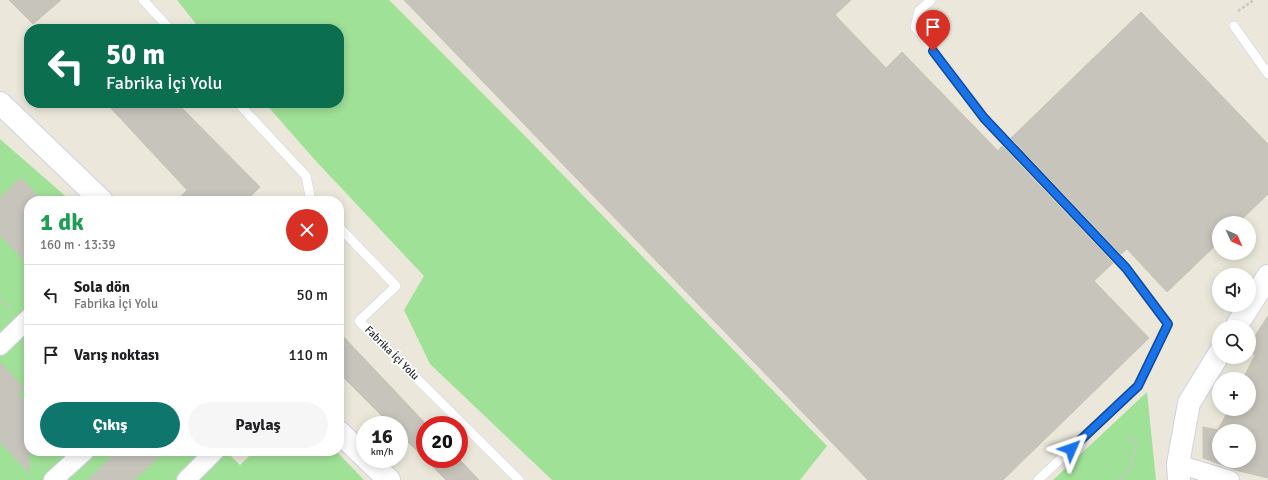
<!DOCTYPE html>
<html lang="tr">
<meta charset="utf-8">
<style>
body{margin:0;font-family:Signika,sans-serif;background:#f6f6f6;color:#202124;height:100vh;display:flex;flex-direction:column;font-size:15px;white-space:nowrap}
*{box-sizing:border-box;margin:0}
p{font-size:13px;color:#757577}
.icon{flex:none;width:22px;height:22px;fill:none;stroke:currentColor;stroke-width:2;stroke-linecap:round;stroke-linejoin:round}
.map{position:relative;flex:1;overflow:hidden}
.details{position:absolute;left:24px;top:196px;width:320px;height:260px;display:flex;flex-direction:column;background:#fff;border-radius:16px;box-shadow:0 2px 10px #0003}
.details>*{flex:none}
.banner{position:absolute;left:24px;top:24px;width:320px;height:84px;border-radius:16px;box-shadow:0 2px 10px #0003;background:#0b6e4f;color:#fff;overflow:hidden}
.needle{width:26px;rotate:135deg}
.buttons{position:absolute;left:1212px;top:216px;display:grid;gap:8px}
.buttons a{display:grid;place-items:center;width:44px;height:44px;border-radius:50%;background:#fff;box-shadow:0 2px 10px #0003;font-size:20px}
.speed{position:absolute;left:356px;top:416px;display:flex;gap:8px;font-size:20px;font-weight:700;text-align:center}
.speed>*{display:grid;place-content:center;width:52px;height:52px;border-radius:50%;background:#fff;box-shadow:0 2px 10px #0003;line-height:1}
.speed small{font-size:10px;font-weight:400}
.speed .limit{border:6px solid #d22;background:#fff;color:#111}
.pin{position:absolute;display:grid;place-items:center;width:34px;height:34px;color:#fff;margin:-41px -17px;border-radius:50% 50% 50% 0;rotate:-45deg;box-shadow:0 0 4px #0007}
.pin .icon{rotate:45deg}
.me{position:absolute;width:44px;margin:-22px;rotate:47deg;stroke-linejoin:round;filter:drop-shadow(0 0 3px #0008)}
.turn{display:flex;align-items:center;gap:14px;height:84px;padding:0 16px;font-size:18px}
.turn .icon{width:52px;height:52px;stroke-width:2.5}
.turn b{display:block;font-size:28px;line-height:34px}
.round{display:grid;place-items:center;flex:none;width:42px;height:42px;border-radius:21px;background:#f6f6f6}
.summary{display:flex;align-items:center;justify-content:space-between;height:68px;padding:0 16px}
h1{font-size:24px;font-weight:800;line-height:30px;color:#1e9e55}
.button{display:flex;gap:8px;margin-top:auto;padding:8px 16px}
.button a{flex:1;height:46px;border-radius:24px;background:#0f766e;color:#fff;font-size:16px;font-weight:800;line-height:46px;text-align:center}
.button a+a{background:#f6f6f6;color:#202124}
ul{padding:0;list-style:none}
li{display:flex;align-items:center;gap:12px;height:60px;padding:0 16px;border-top:1px solid #e0e0e0}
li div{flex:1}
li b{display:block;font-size:15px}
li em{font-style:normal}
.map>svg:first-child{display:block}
.green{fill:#a0e198}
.building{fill:#c6c4bb;stroke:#c6c4b5;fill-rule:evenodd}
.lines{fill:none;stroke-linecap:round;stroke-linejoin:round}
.service-casing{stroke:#d1d0e2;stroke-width:10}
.minor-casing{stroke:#d1d0e2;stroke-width:20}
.secondary-casing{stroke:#d1d0e2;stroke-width:24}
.path{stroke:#c7c7c7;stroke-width:2.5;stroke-dasharray:3 2;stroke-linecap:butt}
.service{stroke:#fff;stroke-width:9}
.minor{stroke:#fff;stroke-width:18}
.secondary{stroke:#fff;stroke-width:22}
.route-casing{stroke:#114b97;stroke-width:10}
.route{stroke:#1a73e8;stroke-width:7}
.labels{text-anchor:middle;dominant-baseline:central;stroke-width:3.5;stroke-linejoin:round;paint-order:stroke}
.street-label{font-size:11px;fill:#292929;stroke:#fff}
</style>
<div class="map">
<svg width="1268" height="480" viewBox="0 0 1268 480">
<rect width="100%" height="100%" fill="#ebe8db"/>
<path class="green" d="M 177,0 L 389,0 L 528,139 L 827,446 L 800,480 L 552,480 L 430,364 L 404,310 L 424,276 L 314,159 L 265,103 L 339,103 L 339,29 L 200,29 Z
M 0,139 L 71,201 L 29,201 L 29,451 L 226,451 L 240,465 L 254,451 L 336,451 L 364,480 L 0,480 Z
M 1147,392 L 1156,480 L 1053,480 Z"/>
<path class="building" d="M 9,0 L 61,0 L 33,24 Z
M 404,0 L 851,0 L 835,15 L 886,68 L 902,52 L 998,151 L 1002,146 L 1113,263 L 1094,281 L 1149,338 L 1003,480 L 868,480 Z
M 1141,12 L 1268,144 L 1268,194 L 1238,223 L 1219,223 L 1219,242 L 1167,292 L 1127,249 L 1121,254 L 1011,138 Z
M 106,103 L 177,103 L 260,187 L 246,201 L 176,201 L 187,190 Z
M 21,178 L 38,196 L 32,201 L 29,201 L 29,266 L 0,235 L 0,198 Z
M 1268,316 L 1268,478 L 1239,471 L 1203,458 L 1203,427 L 1218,430 L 1229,409 L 1249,409 L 1249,379 L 1243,379 L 1255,355 L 1249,351 L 1249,345 ZM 1219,431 L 1249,431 L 1249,461 L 1219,461 Z
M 339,332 L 427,425 L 425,425 L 425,459 L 459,459 L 479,480 L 446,480 L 399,433 L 399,425 L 391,425 L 339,373 Z
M 0,362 L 24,388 L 18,394 L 29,406 L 29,473 L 0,442 Z
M 118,451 L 165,451 L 134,480 L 87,480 Z"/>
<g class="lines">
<defs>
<path id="service" d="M 143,0 L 170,29
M 931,0 L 919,11 L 915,27 L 943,62 L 984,118 L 1126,268 L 1168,324 L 1138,386 L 1038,480
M 1234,26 L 1268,74
M 238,103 L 306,176 L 310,196 L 307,201
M 339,227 L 396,286 L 359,321 L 519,480"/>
<path id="minor" d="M 0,346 L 29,318
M 1178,464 L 1230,480
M 53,480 L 85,451
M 186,480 L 215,451"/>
<path id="secondary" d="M 0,103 L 102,201
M 1236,327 L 1268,276
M 339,432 L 365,457
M 367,459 L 389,480
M 1179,480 L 1178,464 L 1189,403 L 1219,354"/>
</defs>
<use href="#service" class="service-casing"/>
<use href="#minor" class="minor-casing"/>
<use href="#secondary" class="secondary-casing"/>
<path class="path" d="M 1238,11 L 1254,0
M 0,299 L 10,309
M 1119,480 L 1130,469 L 1136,444 L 1128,434"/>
<use href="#service" class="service"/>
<use href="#minor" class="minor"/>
<use href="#secondary" class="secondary"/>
</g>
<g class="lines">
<defs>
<path id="route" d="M 933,51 L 984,118 L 1126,268 L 1168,324 L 1138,386 L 1071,449"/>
</defs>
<use href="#route" class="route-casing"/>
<use href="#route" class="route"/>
</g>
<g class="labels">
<g class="street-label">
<text transform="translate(392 353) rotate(45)">Fabrika İçi Yolu</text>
</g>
</g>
</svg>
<div class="buttons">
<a><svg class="needle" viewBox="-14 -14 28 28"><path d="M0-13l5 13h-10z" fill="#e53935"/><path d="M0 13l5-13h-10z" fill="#757577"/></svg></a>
<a><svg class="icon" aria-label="sound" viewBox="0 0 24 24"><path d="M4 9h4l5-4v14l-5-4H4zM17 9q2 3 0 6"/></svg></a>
<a><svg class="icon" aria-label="search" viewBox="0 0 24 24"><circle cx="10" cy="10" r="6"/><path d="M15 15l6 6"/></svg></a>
<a>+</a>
<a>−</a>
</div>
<div class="speed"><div>16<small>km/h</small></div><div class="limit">20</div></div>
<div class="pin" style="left:933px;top:51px;background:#d93025"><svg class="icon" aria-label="arrive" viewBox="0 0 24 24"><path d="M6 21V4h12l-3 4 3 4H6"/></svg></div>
<svg class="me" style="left:1071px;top:449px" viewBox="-20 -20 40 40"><path d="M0-17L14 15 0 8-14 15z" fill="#1a73e8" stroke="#fff" stroke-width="4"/></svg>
<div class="banner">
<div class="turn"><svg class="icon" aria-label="left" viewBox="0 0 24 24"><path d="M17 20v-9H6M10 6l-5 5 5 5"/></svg><div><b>50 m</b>Fabrika İçi Yolu</div></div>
</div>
<section class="details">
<div class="summary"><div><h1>1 dk</h1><p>160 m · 13:39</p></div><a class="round" style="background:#d93025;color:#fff"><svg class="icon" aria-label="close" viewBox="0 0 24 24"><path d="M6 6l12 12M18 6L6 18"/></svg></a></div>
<ul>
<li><svg class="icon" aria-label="left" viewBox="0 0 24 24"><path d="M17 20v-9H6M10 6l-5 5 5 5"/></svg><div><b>Sola dön</b><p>Fabrika İçi Yolu</p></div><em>50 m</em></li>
<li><svg class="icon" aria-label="arrive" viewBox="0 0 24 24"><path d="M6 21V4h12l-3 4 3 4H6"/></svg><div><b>Varış noktası</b></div><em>110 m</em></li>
</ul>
<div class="button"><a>Çıkış</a><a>Paylaş</a></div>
</section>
</div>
